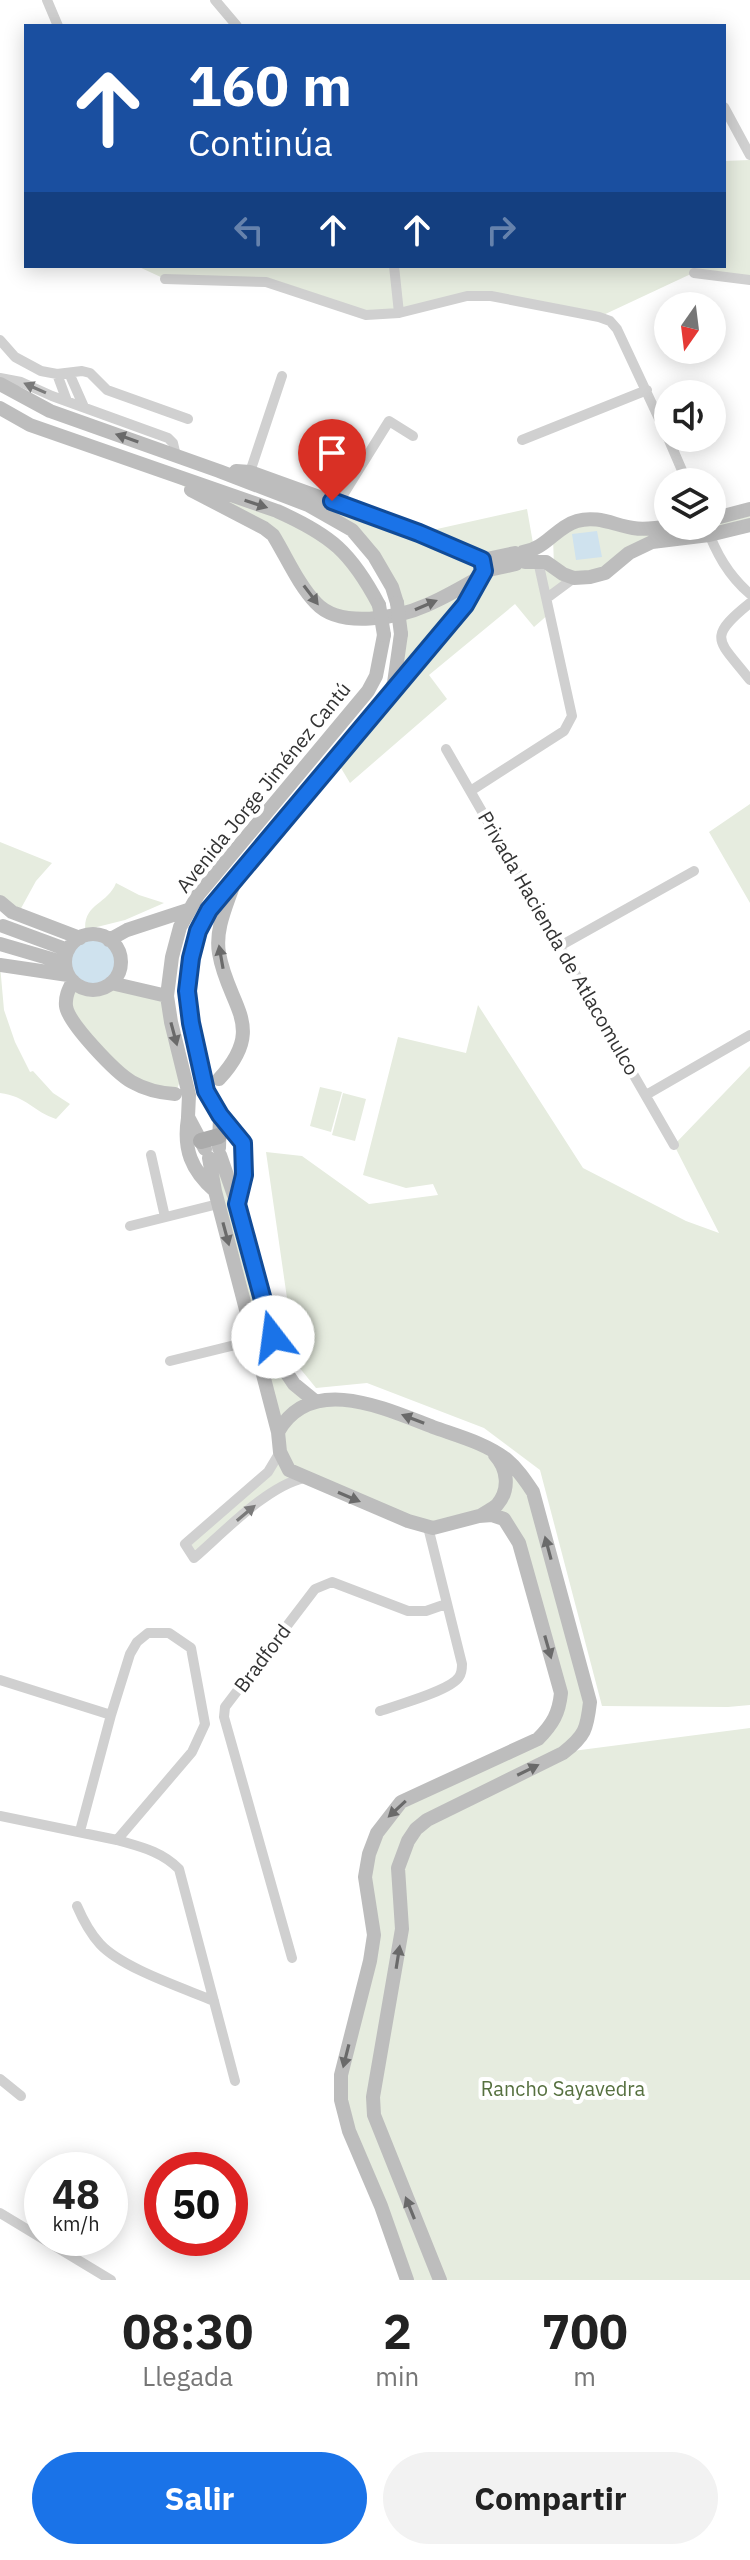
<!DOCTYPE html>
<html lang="es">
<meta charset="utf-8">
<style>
body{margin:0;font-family:"IBM Plex Sans",sans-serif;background:#f2f2f2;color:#222;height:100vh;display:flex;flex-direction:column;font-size:30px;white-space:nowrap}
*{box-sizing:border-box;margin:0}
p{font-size:26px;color:#767676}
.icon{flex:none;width:44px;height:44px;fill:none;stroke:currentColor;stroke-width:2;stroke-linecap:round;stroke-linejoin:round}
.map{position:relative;height:2280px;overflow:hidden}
.side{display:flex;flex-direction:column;background:#fff;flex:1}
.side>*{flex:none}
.top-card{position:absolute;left:24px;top:24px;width:702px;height:244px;border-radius:0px;box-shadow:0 4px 20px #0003;background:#1a4fa0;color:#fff;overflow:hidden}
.needle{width:52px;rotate:194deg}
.buttons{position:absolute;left:654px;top:292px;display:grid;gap:16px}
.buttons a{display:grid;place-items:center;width:72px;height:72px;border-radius:50%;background:#fff;box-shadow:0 4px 20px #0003;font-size:40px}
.speed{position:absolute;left:24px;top:2152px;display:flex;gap:16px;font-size:40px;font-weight:700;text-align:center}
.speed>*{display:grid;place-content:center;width:104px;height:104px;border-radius:50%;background:#fff;box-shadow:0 4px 20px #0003;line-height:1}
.speed small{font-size:20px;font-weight:400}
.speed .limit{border:12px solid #d22;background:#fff;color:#111}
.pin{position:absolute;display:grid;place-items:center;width:68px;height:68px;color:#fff;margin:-82px -34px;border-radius:50% 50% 50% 0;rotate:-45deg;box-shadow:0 0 8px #0007}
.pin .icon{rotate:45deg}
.me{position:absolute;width:88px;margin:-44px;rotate:345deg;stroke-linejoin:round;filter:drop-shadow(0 0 6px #0008)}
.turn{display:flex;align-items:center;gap:28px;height:168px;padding:0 32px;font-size:36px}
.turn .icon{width:104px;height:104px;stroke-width:2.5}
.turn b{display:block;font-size:56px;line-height:68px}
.lanes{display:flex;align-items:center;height:76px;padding:0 32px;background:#0003;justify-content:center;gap:40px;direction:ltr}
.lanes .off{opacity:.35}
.eta{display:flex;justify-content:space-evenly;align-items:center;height:136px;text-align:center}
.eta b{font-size:48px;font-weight:800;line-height:56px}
.action{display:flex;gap:16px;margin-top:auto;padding:16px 32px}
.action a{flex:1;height:92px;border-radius:48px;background:#1a73e8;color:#fff;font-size:32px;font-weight:800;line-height:92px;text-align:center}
.action a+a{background:#f2f2f2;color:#222}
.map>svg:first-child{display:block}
.green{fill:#e6ecdf}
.water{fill:#cfe2ee}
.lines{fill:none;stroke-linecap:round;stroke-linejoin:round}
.street{stroke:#d0d0d0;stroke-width:10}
.secondary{stroke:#bdbdbd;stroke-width:14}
.primary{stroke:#ababab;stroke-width:16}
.secondary-bridge{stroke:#bdbdbd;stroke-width:14}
.oneway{fill:#7a7a7a}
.oneway2{fill:#6a6a6a}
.route-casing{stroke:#114b97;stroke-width:20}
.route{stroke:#1a73e8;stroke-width:14}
.labels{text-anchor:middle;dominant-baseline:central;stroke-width:8;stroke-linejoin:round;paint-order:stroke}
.street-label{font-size:20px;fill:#333;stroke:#fff}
.park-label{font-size:20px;fill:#56703f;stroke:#fff}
</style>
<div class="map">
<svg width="750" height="2280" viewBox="0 0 750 2280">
<rect width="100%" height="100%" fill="#fff"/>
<path class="green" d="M 750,160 L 750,280 L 693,273 L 599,317 L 490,296 L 380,315 L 284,287 L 165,279 L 137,266 L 724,266 L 724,161 Z
M 144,466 L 326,536 L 379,605 L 366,619 L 328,612 L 273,535 L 250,520 Z
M 250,472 L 419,533 L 527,509 L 534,549 L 501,568 L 554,567 L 553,537 L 565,526 L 712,526 L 712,519 L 750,509 L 750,525 L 652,542 L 619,562 L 574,578 L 547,598 L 550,613 L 534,627 L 515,604 L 429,675 L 447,699 L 350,783 L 335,758 L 388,696 L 397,603 L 352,530 Z
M 750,804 L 750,903 L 709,832 Z
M 0,842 L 52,863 L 36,881 L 19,912 L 0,902 Z
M 116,883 L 139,895 L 164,903 L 125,920 L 97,927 L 91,935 L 86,936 C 80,903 107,906 116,883 Z
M 0,965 L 4,1010 L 15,1042 L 30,1072 L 33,1071 L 53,1093 L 70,1104 L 56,1119 C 34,1112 26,1096 0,1093 Z
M 73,981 L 167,996 L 184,1071 L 175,1094 L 145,1088 L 73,1021 L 67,994 Z
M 478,1005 L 583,1168 L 686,1221 L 719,1233 L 674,1145 L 750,1066 L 750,1705 L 728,1707 L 602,1706 L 540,1470 L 484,1428 L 367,1383 L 316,1388 L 294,1361 L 289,1312 L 266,1152 L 302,1156 L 369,1204 L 438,1195 L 433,1184 L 406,1188 L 363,1175 L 398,1037 L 466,1053 Z
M 320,1087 L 342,1092 L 331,1132 L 310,1126 Z
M 343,1093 L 366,1099 L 355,1141 L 332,1135 Z
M 222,1160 L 280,1363 L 309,1399 L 344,1399 L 486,1446 L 533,1492 L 590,1702 L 587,1725 L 565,1752 L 750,1728 L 750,2280 L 407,2280 L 341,2100 L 370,1961 L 369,1854 L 401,1802 L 538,1739 L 559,1713 L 519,1543 L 504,1519 L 433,1528 L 303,1478 L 292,1480 L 194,1558 L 185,1544 L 268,1472 L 280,1452 L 210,1163 Z"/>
<path class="water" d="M 597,531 L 602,557 L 576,560 L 572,534 Z
M66 962a27 27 0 1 1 54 0a27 27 0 1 1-54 0Z"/>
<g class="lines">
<path class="street" d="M 47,0 L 58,26
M 215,0 L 237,26
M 724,107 L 750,155
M 394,266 L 399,313
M 694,273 L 750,280
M 165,279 L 266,282 L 366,315 L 399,313 L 467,296 L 491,296 L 599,317 L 610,321 L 617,329 L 668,438
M 0,340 L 15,357 L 41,371 L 57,374 L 82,371 L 90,373 L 107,390 L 188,419
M 69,373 L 84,407
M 57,374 L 67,401
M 0,378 L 21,382 L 52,396 L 168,438 L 173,443 L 176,456
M 668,438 L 687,482
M 522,440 L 647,390
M 250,472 L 282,376
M 338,503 L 389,421 L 413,436
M 706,526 C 716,553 728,575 750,594
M 547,598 L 574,578
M 750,603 C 705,639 719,640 750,680
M 446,749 L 674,1145
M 472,790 L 564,731 L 572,716 L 538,561
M 560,946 L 694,871
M 646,1095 L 750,1035
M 151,1155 L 165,1217
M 130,1226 L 218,1204
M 170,1361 L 255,1340
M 280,1452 L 268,1472 L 185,1544 L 194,1558 C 223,1533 267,1486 304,1478
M 0,1680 L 111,1715
M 380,1711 C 397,1705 450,1691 459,1677 C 462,1673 462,1669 462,1664 L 428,1527
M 0,1816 L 117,1840 L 192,1752 L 205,1724 L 191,1648 L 169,1633 L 148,1633 L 137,1642 L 130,1654 L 111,1715 L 80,1831
M 117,1840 C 141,1847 161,1851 179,1869 L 235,2081
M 77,1906 C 83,1920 89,1932 100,1944 C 122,1968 183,1988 214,2001
M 292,1958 L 224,1717 L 225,1707 L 315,1589 L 332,1582 L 408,1611 L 426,1611 L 446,1604
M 0,2079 L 21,2096
M 0,2213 L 111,2280"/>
<path class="secondary" d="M 0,384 L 50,411 L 219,471 L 308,505 L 352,530 L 374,556 L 392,587 L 397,603
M 0,408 L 30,425 L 277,511 C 331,535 351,552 379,605
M 236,471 L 250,472 L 419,533 L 482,560 L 515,553
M 191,490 L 264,528 L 273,535 C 286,556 299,586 316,603 C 340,629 398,618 427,605 C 446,597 464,586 482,576
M 712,519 L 750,509
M 523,552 C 546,549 556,527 577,521 C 597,515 614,525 633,528 C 645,530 658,528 671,526
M 525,562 L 546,562 L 563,574 L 574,578 L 590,577 L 605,573 L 629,553 L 652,542 L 709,535 L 750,525
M 484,571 L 516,564
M 393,689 L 465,605 L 481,577
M 0,902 L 12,912 L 80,938
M 3,926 L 68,950
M65 962a28 28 0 1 1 56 0a28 28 0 1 1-56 0Z
M 109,940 L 127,930 L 188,910
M 0,944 L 65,963
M 0,965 L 68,975
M 73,981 C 69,989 65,996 66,1006 C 68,1023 116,1073 132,1082 C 146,1090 159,1093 175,1094
M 111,983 L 167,996
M 219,1079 C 268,1026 228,1007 219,953 C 215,930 226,907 233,886
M 220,1115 C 251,1145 246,1164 237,1204
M 188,1118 C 183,1149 191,1170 215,1191
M 219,1148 L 220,1115 L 206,1091 L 191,1023 L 187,991 L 191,958 L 198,931 L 209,910 L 388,696 L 394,683 L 401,634
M 205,1149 L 188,1117 L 189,1095 L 171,1022 L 167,996 L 172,957 L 180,927 L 198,895 L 368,691 L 376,676 L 384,635
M 220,1155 L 237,1204 L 280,1363 L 294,1384 L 316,1402
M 209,1158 L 215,1191 L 278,1432 L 280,1452 L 289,1470 L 408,1521 L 433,1528 L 479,1516 L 492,1515 L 504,1519 L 519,1543 L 561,1693 C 559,1713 553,1724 538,1739 L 401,1802 L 377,1833 L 369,1854 L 365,1877 L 374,1935 L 370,1961 L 341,2075 L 341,2100 L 349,2131 L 381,2206 L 407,2280
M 278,1432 C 311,1373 386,1409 433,1427 C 458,1436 485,1443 506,1459 C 517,1468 525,1480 533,1492 L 590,1702 C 587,1729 585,1736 563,1753 L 427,1820 L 416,1829 L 408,1841 L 398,1868 L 402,1929 L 373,2097 L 374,2115 L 440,2280
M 480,1516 C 485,1512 493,1509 497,1505 C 510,1490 508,1469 495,1455"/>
<path class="primary" d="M 201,1141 L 219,1136"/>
<path class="secondary-bridge" d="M 397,603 L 401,634
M 379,605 L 384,635"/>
</g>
<defs><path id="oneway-solid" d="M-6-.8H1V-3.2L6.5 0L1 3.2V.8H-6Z" transform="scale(2)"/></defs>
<g class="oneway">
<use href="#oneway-solid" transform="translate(35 388) rotate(-156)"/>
<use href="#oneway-solid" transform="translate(246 1513) rotate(-40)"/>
</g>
<g class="oneway2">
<use href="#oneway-solid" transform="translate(127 438) rotate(-161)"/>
<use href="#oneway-solid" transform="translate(256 504) rotate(18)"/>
<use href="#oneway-solid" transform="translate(311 595) rotate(53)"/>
<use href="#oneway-solid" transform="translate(426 605) rotate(-23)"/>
<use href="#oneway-solid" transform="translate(221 957) rotate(-100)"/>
<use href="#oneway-solid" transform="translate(174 1034) rotate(75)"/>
<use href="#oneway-solid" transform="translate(226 1234) rotate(75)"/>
<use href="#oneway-solid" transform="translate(413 1419) rotate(-159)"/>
<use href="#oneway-solid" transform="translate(349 1497) rotate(23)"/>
<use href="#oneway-solid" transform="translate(548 1548) rotate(-105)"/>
<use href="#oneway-solid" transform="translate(548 1647) rotate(74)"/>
<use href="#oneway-solid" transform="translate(528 1770) rotate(-26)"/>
<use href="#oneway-solid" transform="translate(397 1809) rotate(137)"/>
<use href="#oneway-solid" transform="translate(398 1957) rotate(-81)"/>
<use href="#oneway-solid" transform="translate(346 2056) rotate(104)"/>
<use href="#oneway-solid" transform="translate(410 2208) rotate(-112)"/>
</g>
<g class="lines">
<defs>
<path id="route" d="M 273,1337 L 237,1204 L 244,1175 L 243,1143 L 220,1115 L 206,1091 L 191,1023 L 187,991 L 191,958 L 198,931 L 209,910 L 465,605 L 484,571 L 482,560 L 419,533 L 332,501"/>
</defs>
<use href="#route" class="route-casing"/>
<use href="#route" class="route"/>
</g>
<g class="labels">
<g class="street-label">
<text transform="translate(263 787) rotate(-51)">Avenida Jorge Jiménez Cantú</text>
<text transform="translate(559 943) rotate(60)">Privada Hacienda de Atlacomulco</text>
<text transform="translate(262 1658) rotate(-53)">Bradford</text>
</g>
<g class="park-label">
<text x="563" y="2088">Rancho Sayavedra</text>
</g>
</g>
</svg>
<div class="buttons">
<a><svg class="needle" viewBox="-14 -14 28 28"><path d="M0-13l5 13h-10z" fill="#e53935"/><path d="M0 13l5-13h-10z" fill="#767676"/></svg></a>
<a><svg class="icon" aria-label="sound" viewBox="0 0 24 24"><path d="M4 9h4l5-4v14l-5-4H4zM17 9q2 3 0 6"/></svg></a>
<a><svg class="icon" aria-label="layers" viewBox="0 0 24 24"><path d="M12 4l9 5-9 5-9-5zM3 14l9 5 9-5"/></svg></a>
</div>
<div class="speed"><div>48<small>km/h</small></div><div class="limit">50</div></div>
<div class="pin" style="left:332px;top:501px;background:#d93025"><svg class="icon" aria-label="arrive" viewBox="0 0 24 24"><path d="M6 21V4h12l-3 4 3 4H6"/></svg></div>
<svg class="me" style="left:273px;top:1337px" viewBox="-20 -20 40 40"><circle r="19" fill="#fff"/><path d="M0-13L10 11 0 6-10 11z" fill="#1a73e8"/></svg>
<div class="top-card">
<div class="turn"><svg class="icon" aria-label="ahead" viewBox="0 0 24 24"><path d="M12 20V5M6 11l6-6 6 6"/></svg><div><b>160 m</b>Continúa</div></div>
<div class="lanes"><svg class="icon off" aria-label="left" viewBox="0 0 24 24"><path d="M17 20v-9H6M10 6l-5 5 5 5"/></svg><svg class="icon" aria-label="ahead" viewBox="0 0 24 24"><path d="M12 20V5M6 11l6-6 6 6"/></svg><svg class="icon" aria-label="ahead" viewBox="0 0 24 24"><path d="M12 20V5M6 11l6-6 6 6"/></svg><svg class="icon off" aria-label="right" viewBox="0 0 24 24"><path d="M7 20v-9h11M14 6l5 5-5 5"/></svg></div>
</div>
</div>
<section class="side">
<div class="eta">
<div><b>08:30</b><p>Llegada</p></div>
<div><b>2</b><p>min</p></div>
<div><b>700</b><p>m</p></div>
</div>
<div class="action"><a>Salir</a><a>Compartir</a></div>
</section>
